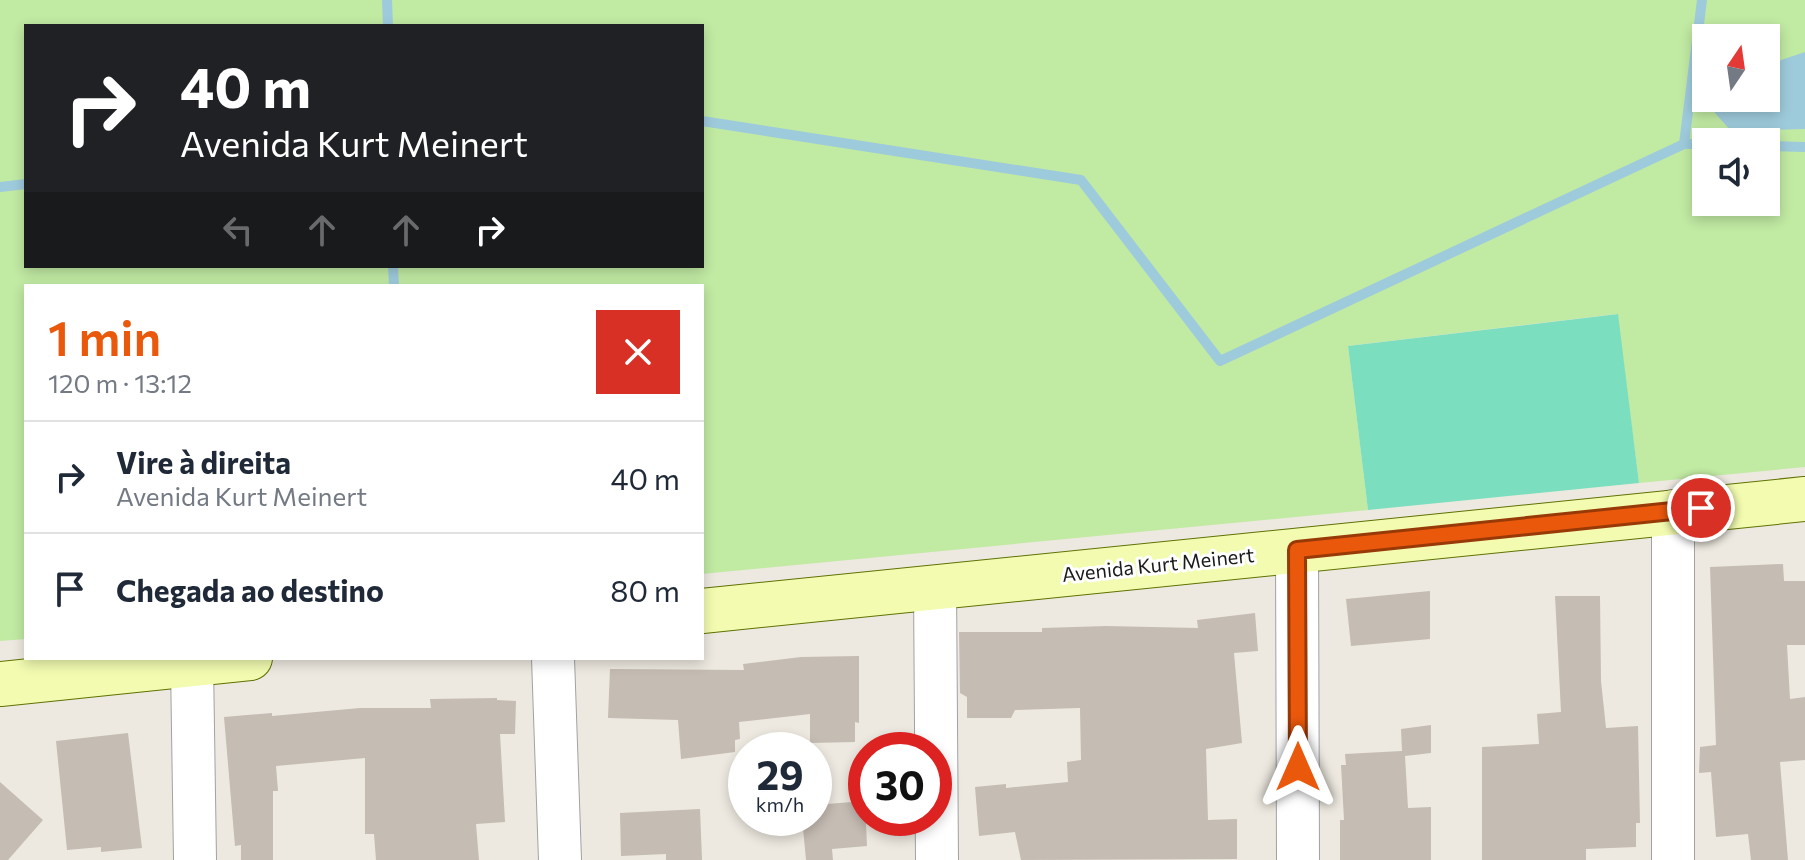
<!DOCTYPE html>
<html lang="pt">
<meta charset="utf-8">
<style>
body{margin:0;font-family:Commissioner,sans-serif;background:#f2f2f3;color:#1f2937;height:100vh;display:flex;flex-direction:column;font-size:30px;white-space:nowrap}
*{box-sizing:border-box;margin:0}
p{font-size:26px;color:#747a83}
.icon{flex:none;width:44px;height:44px;fill:none;stroke:currentColor;stroke-width:2;stroke-linecap:round;stroke-linejoin:round}
.map{position:relative;flex:1;overflow:hidden}
.drawer{position:absolute;left:24px;top:284px;width:680px;height:376px;display:flex;flex-direction:column;background:#fff;border-radius:0px;box-shadow:0 4px 12px #0003}
.drawer>*{flex:none}
.banner{position:absolute;left:24px;top:24px;width:680px;height:244px;border-radius:0px;box-shadow:0 4px 12px #0003;background:#202124;color:#fff;overflow:hidden}
.needle{width:52px;rotate:13deg}
.controls{position:absolute;left:1692px;top:24px;display:grid;gap:16px}
.controls a{display:grid;place-items:center;width:88px;height:88px;border-radius:0px;background:#fff;box-shadow:0 4px 12px #0003;font-size:40px}
.speed{position:absolute;left:728px;top:732px;display:flex;gap:16px;font-size:40px;font-weight:700;text-align:center}
.speed>*{display:grid;place-content:center;width:104px;height:104px;border-radius:50%;background:#fff;box-shadow:0 4px 12px #0003;line-height:1}
.speed small{font-size:20px;font-weight:400}
.speed .limit{border:12px solid #d22;background:#fff;color:#111}
.pin{position:absolute;display:grid;place-items:center;width:68px;height:68px;color:#fff;margin:-34px;border:4px solid #fff;border-radius:50%;box-shadow:0 2px 8px #0007}
.me{position:absolute;width:88px;margin:-44px;rotate:0deg;stroke-linejoin:round;filter:drop-shadow(0 0 6px #0008)}
.turn{display:flex;align-items:center;gap:28px;height:168px;padding:0 24px;font-size:36px}
.turn .icon{width:104px;height:104px;stroke-width:2.5}
.turn b{display:block;font-size:56px;line-height:68px}
.lanes{display:flex;align-items:center;height:76px;padding:0 24px;background:#0003;justify-content:center;gap:40px;direction:ltr}
.lanes .off{opacity:.35}
.round{display:grid;place-items:center;flex:none;width:84px;height:84px;border-radius:0px;background:#f2f2f3}
.summary{display:flex;align-items:center;justify-content:space-between;height:136px;padding:0 24px}
h1{font-size:48px;font-weight:600;line-height:60px;color:#ea580c}
ul{padding:0;list-style:none}
li{display:flex;align-items:center;gap:24px;height:112px;padding:0 24px;border-top:2px solid #e0e1e3}
li div{flex:1}
li b{display:block;font-size:30px}
li em{font-style:normal}
.map>svg:first-child{display:block}
.grass{fill:#c1eaa3;fill-rule:evenodd}
.pitch{fill:#7bdfbf}
.water{fill:#9ecbdc}
.lines{fill:none;stroke-linecap:round;stroke-linejoin:round}
.stream{stroke:#9ecbdc;stroke-width:10}
.building{fill:#c5bcb3}
.street-casing{stroke:#a2a2a2;stroke-width:44}
.secondary-casing{stroke:#5f7202;stroke-width:46}
.street{stroke:#fff;stroke-width:42}
.secondary{stroke:#f2fbb0;stroke-width:44}
.route-casing{stroke:#983908;stroke-width:20}
.route{stroke:#ea580c;stroke-width:14}
.labels{text-anchor:middle;dominant-baseline:central;stroke-width:6;stroke-linejoin:round;paint-order:stroke}
.street-label{font-size:20px;fill:#1b1b1b;stroke:#fff}
</style>
<div class="map">
<svg width="1805" height="860" viewBox="0 0 1805 860">
<rect width="100%" height="100%" fill="#ede9e0"/>
<path class="grass" d="M 0,0 L 1805,0 L 1805,467 L 1639,483 L 1617,314 L 1348,346 L 1368,510 L 702,574 L 702,286 L 26,286 L 26,639 L 0,641 ZM 26,26 L 702,26 L 702,266 L 26,266 ZM 1706,38 L 1766,38 L 1766,98 L 1706,98 ZM 1706,142 L 1766,142 L 1766,202 L 1706,202 Z"/>
<path class="pitch" d="M 1618,314 L 1639,483 L 1368,510 L 1348,346 Z"/>
<path class="water" d="M 1805,52 L 1805,129 L 1731,131 L 1708,105 L 1709,98 L 1766,98 L 1766,65 Z"/>
<g class="lines">
<path class="stream" d="M 387,0 L 388,26
M 702,121 L 1081,180 L 1220,361 L 1684,144 L 1706,144
M 1684,144 L 1702,0
M 1766,146 L 1805,147
M 0,187 L 26,184
M 393,266 L 394,286"/>
</g>
<path class="building" d="M 1783,564 L 1784,581 L 1805,581 L 1805,645 L 1787,645 L 1790,699 L 1805,697 L 1805,760 L 1780,762 L 1788,860 L 1751,860 L 1748,834 L 1716,837 L 1711,772 L 1699,773 L 1700,747 L 1716,745 L 1710,567 Z
M 1430,591 L 1430,639 L 1351,646 L 1346,599 Z
M 1555,596 L 1600,596 L 1601,681 L 1606,728 L 1638,726 L 1640,823 L 1636,823 L 1636,847 L 1586,849 L 1586,860 L 1482,860 L 1482,747 L 1539,744 L 1537,714 L 1561,712 Z
M 1255,613 L 1258,651 L 1234,653 L 1242,743 L 1206,749 L 1208,820 L 1237,819 L 1237,859 L 1021,860 L 1015,832 L 979,836 L 975,787 L 1006,784 L 1006,788 L 1068,782 L 1067,762 L 1081,760 L 1080,708 L 1015,710 L 1011,718 L 967,718 L 967,697 L 960,693 L 959,632 L 1042,632 L 1042,628 L 1106,626 L 1198,628 L 1197,620 Z
M 859,656 L 859,723 L 855,722 L 855,742 L 810,743 L 810,714 L 739,722 L 740,739 L 735,740 L 735,752 L 681,759 L 678,720 L 608,718 L 610,669 L 744,670 L 743,664 L 801,657 Z
M 497,698 L 497,700 L 516,701 L 515,734 L 500,734 L 505,822 L 476,824 L 479,860 L 376,860 L 374,834 L 365,834 L 365,758 L 276,766 L 278,791 L 273,791 L 273,860 L 241,860 L 241,845 L 235,846 L 224,717 L 272,713 L 272,716 L 360,708 L 431,708 L 430,699 Z
M 1431,725 L 1431,753 L 1405,756 L 1408,808 L 1431,807 L 1431,860 L 1340,860 L 1340,820 L 1344,820 L 1341,765 L 1346,765 L 1345,754 L 1402,751 L 1401,729 Z
M 128,733 L 142,848 L 101,852 L 101,847 L 67,850 L 56,741 Z
M 0,782 L 43,820 L 8,860 L 0,860 Z
M 865,801 L 867,846 L 832,849 L 833,860 L 806,860 L 802,818 L 814,818 L 814,805 Z
M 700,809 L 702,860 L 666,860 L 666,854 L 621,856 L 620,813 Z"/>
<g class="lines">
<defs>
<path id="street" d="M 1673,511 L 1673,860
M 1297,550 L 1298,860
M 935,587 L 937,860
M 553,658 L 560,860
M 192,664 L 195,860"/>
<path id="secondary" d="M 702,611 L 1805,499
M 0,684 L 250,658"/>
</defs>
<use href="#street" class="street-casing"/>
<use href="#secondary" class="secondary-casing"/>
<use href="#street" class="street"/>
<use href="#secondary" class="secondary"/>
</g>
<g class="lines">
<defs>
<path id="route" d="M 1298,767 L 1297,550 L 1701,508"/>
</defs>
<use href="#route" class="route-casing"/>
<use href="#route" class="route"/>
</g>
<g class="labels">
<g class="street-label">
<text transform="translate(1158 564) rotate(-6)">Avenida Kurt Meinert</text>
</g>
</g>
</svg>
<div class="controls">
<a><svg class="needle" viewBox="-14 -14 28 28"><path d="M0-13l5 13h-10z" fill="#e53935"/><path d="M0 13l5-13h-10z" fill="#747a83"/></svg></a>
<a><svg class="icon" aria-label="sound" viewBox="0 0 24 24"><path d="M4 9h4l5-4v14l-5-4H4zM17 9q2 3 0 6"/></svg></a>
</div>
<div class="speed"><div>29<small>km/h</small></div><div class="limit">30</div></div>
<div class="pin" style="left:1701px;top:508px;background:#d93025"><svg class="icon" aria-label="arrive" viewBox="0 0 24 24"><path d="M6 21V4h12l-3 4 3 4H6"/></svg></div>
<svg class="me" style="left:1298px;top:767px" viewBox="-20 -20 40 40"><path d="M0-17L14 15 0 8-14 15z" fill="#ea580c" stroke="#fff" stroke-width="4"/></svg>
<div class="banner">
<div class="turn"><svg class="icon" aria-label="right" viewBox="0 0 24 24"><path d="M7 20v-9h11M14 6l5 5-5 5"/></svg><div><b>40 m</b>Avenida Kurt Meinert</div></div>
<div class="lanes"><svg class="icon off" aria-label="left" viewBox="0 0 24 24"><path d="M17 20v-9H6M10 6l-5 5 5 5"/></svg><svg class="icon off" aria-label="ahead" viewBox="0 0 24 24"><path d="M12 20V5M6 11l6-6 6 6"/></svg><svg class="icon off" aria-label="ahead" viewBox="0 0 24 24"><path d="M12 20V5M6 11l6-6 6 6"/></svg><svg class="icon" aria-label="right" viewBox="0 0 24 24"><path d="M7 20v-9h11M14 6l5 5-5 5"/></svg></div>
</div>
<section class="drawer">
<div class="summary"><div><h1>1 min</h1><p>120 m · 13:12</p></div><a class="round" style="background:#d93025;color:#fff"><svg class="icon" aria-label="close" viewBox="0 0 24 24"><path d="M6 6l12 12M18 6L6 18"/></svg></a></div>
<ul>
<li><svg class="icon" aria-label="right" viewBox="0 0 24 24"><path d="M7 20v-9h11M14 6l5 5-5 5"/></svg><div><b>Vire à direita</b><p>Avenida Kurt Meinert</p></div><em>40 m</em></li>
<li><svg class="icon" aria-label="arrive" viewBox="0 0 24 24"><path d="M6 21V4h12l-3 4 3 4H6"/></svg><div><b>Chegada ao destino</b></div><em>80 m</em></li>
</ul>
</section>
</div>
